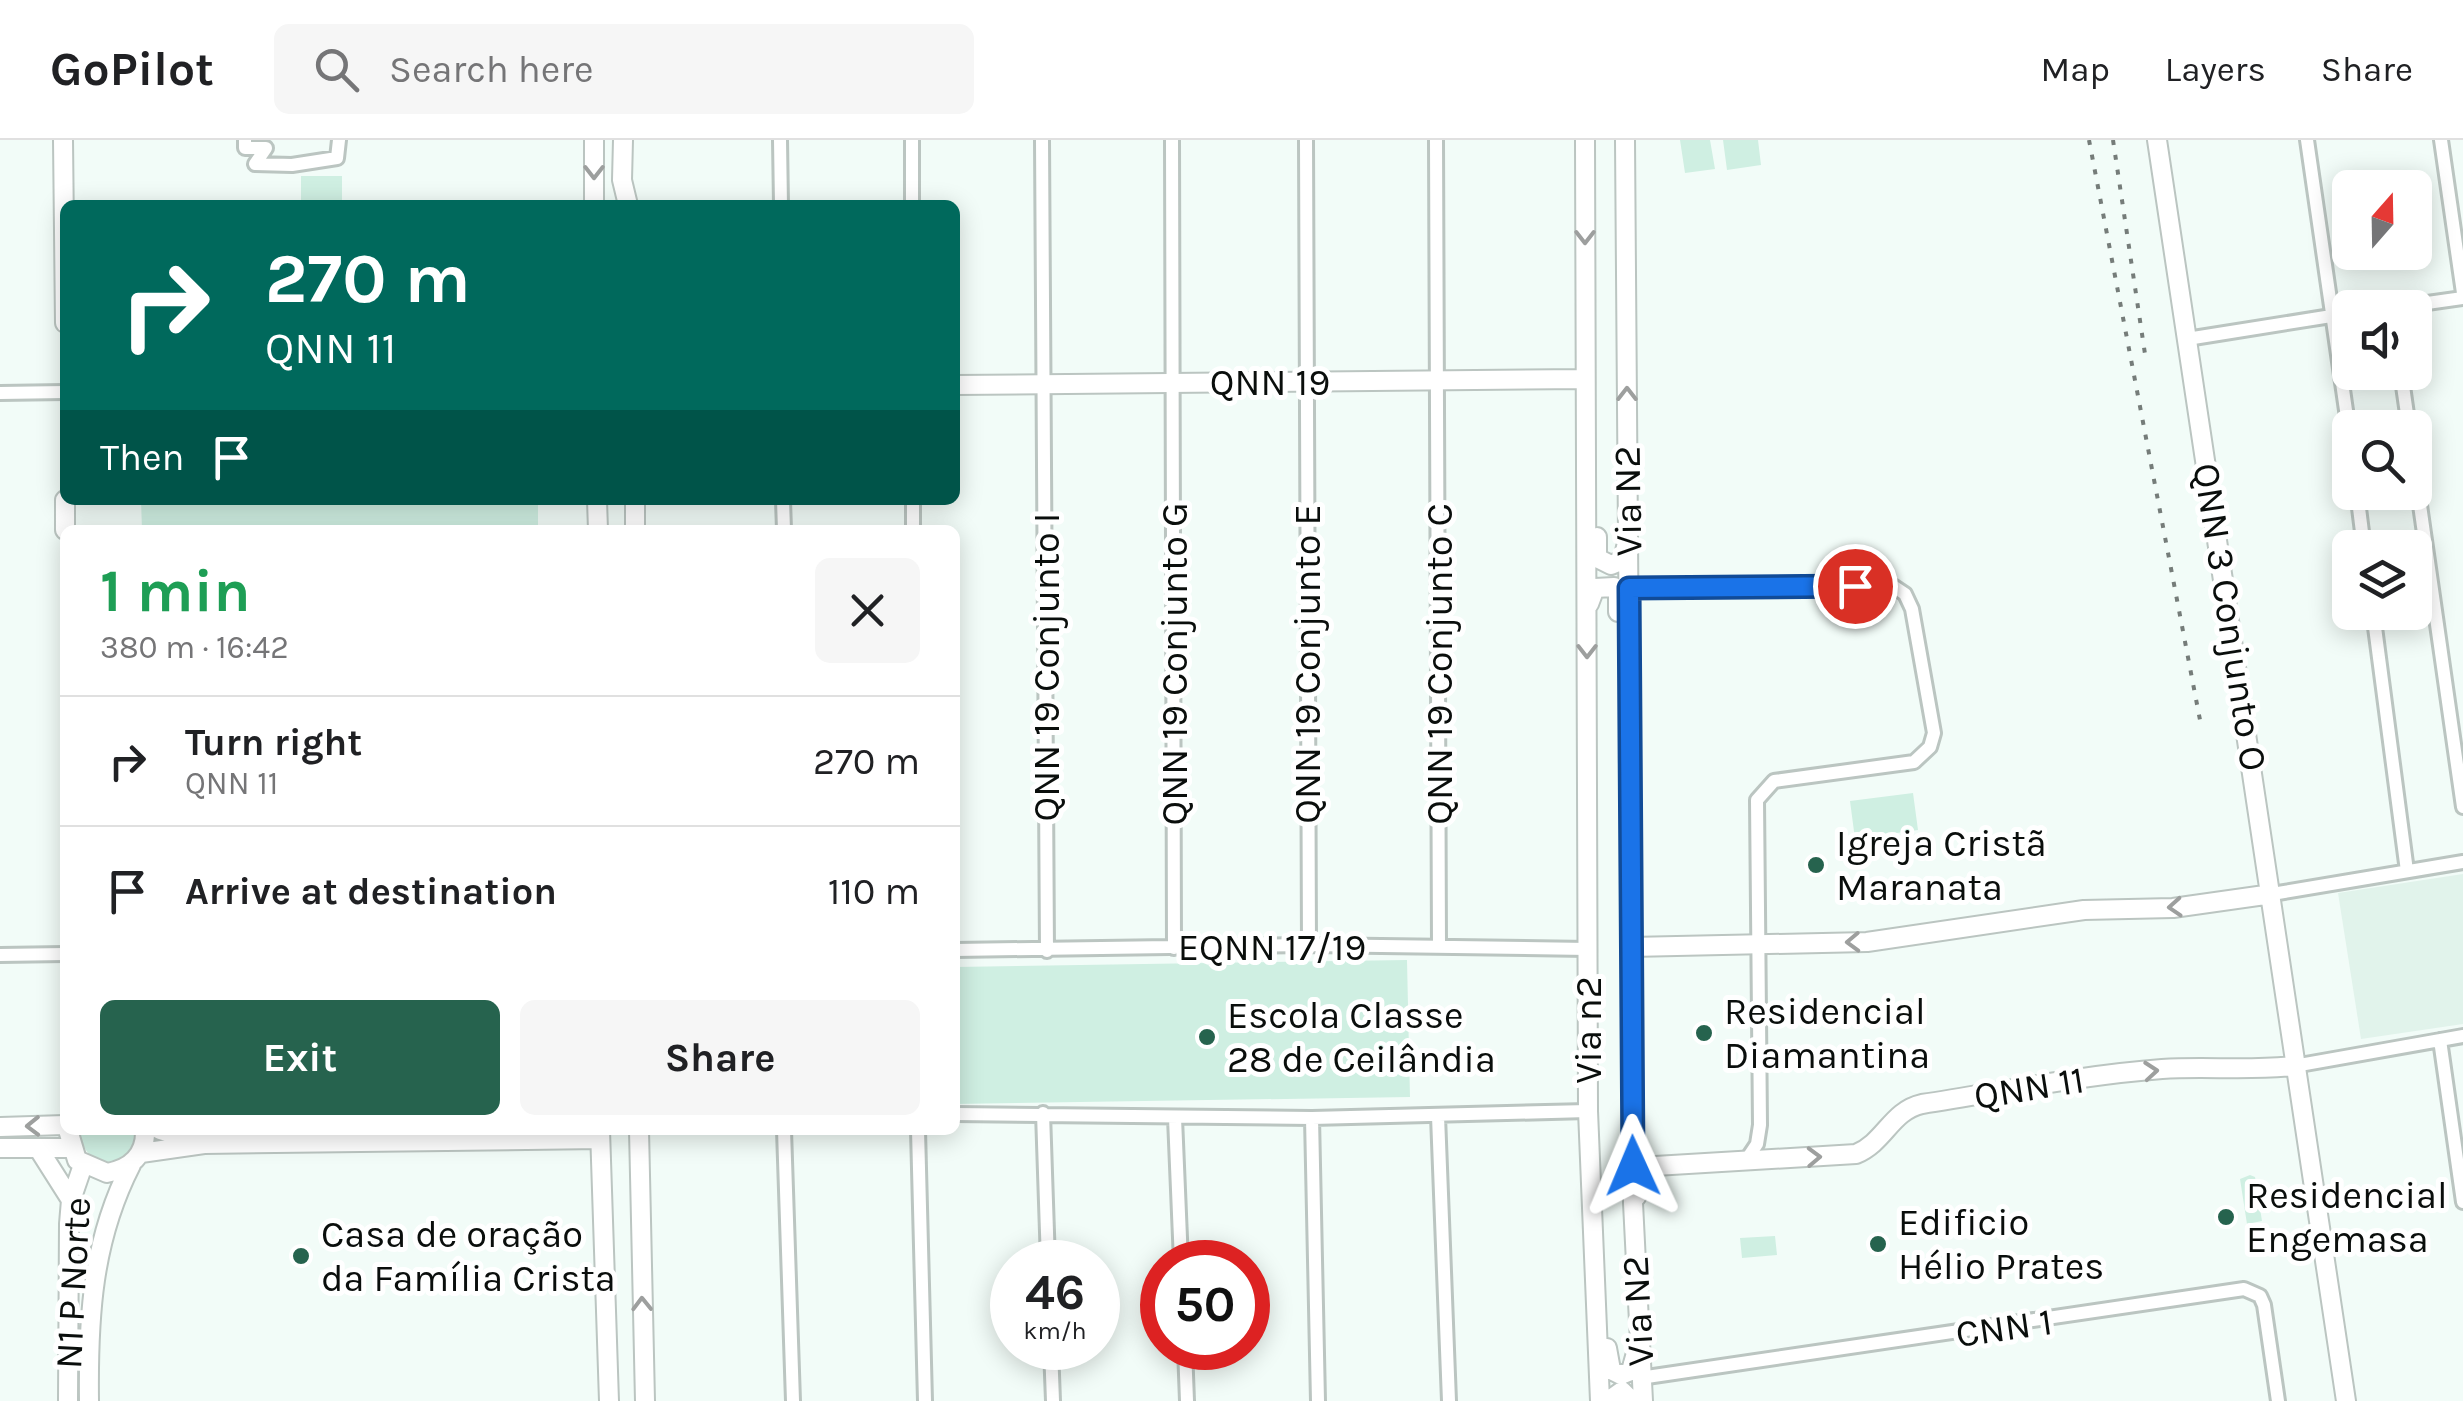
<!DOCTYPE html>
<meta charset="utf-8">
<style>
body{margin:0;font-family:Karla,sans-serif;background:#f6f6f6;color:#202124;height:100vh;display:flex;flex-direction:column;font-size:38px;white-space:nowrap}
*{box-sizing:border-box;margin:0}
p{font-size:32px;color:#757577}
.icon{flex:none;width:55px;height:55px;fill:none;stroke:currentColor;stroke-width:2;stroke-linecap:round;stroke-linejoin:round}
.map{position:relative;flex:1;overflow:hidden}
.drawer{position:absolute;left:60px;top:385px;width:900px;height:610px;display:flex;flex-direction:column;background:#fff;border-radius:15px;box-shadow:0 5px 25px #0003}
.drawer>*{flex:none}
.top-card{position:absolute;left:60px;top:60px;width:900px;height:305px;border-radius:15px;box-shadow:0 5px 25px #0003;background:#00695c;color:#fff;overflow:hidden}
.needle{width:65px;rotate:20deg}
.fabs{position:absolute;left:2332px;top:30px;display:grid;gap:20px}
.fabs a{display:grid;place-items:center;width:100px;height:100px;border-radius:15px;background:#fff;box-shadow:0 5px 25px #0003;font-size:50px}
.speed{position:absolute;left:990px;top:1100px;display:flex;gap:20px;font-size:50px;font-weight:700;text-align:center}
.speed>*{display:grid;place-content:center;width:130px;height:130px;border-radius:50%;background:#fff;box-shadow:0 5px 25px #0003;line-height:1}
.speed small{font-size:25px;font-weight:400}
.speed .limit{border:15px solid #d22;background:#fff;color:#111}
.pin{position:absolute;display:grid;place-items:center;width:85px;height:85px;color:#fff;margin:-42px;border:5px solid #fff;border-radius:50%;box-shadow:0 2px 10px #0007}
.me{position:absolute;width:110px;margin:-55px;rotate:359deg;stroke-linejoin:round;filter:drop-shadow(0 0 8px #0008)}
.turn{display:flex;align-items:center;gap:35px;height:210px;padding:0 40px;font-size:45px}
.turn .icon{width:130px;height:130px;stroke-width:2.5}
.turn b{display:block;font-size:70px;line-height:85px}
.then{display:flex;align-items:center;height:95px;padding:0 40px;background:#0003;gap:20px;font-size:38px}
.round{display:grid;place-items:center;flex:none;width:105px;height:105px;border-radius:15px;background:#f6f6f6}
.headline{display:flex;align-items:center;justify-content:space-between;height:170px;padding:0 40px}
h1{font-size:60px;font-weight:700;line-height:75px;color:#1e9e55}
.action{display:flex;gap:20px;margin-top:auto;padding:20px 40px}
.action a{flex:1;height:115px;border-radius:15px;background:#26634e;color:#fff;font-size:40px;font-weight:700;line-height:115px;text-align:center}
.action a+a{background:#f6f6f6;color:#202124}
ul{padding:0;list-style:none}
li{display:flex;align-items:center;gap:30px;height:130px;padding:0 40px;border-top:2px solid #e0e0e0}
li div{flex:1}
li b{display:block;font-size:38px}
li em{font-style:normal}
header{display:flex;align-items:center;gap:60px;box-sizing:border-box;height:140px;padding:0 50px;background:#fff;border-bottom:2px solid #e0e0e0}
header strong{font-size:48px}
nav{display:flex;gap:55px;margin-inline-start:auto;font-size:35px}
.search{width:700px;height:90px;background:#f6f6f6;display:flex;align-items:center;gap:25px;box-sizing:border-box;padding:0 35px;border-radius:15px;color:#757577;font-size:38px}
.map>svg:first-child{display:block}
.built{fill:#e1f3eb}
.green{fill:#cfefe2}
.lines{fill:none;stroke-linecap:round;stroke-linejoin:round}
.street-casing{stroke:#bbc5c1;stroke-width:18}
.secondary-casing{stroke:#bbc5c1;stroke-width:22}
.street{stroke:#fff;stroke-width:12}
.secondary{stroke:#fff;stroke-width:18}
.rail{stroke:#757c79;stroke-width:4;stroke-dasharray:5 10;stroke-linecap:butt}
.oneway{stroke:#9d9f9e}
.route-casing{stroke:#114b97;stroke-width:25}
.route{stroke:#1a73e8;stroke-width:18}
.poi-dot{fill:#26634e;stroke:#fff;stroke-width:4}
.labels{text-anchor:middle;dominant-baseline:central;stroke-width:10;stroke-linejoin:round;paint-order:stroke}
.street-label{font-size:38px;fill:#0a0e0c;stroke:#fff}
.poi-label{font-size:38px;fill:#0a0e0c;stroke:#fff;text-anchor:start}
</style>
<header>
<strong>GoPilot</strong>
<div class="search"><svg class="icon" aria-label="search" viewBox="0 0 24 24"><circle cx="10" cy="10" r="6"/><path d="M15 15l6 6"/></svg>Search here</div>
<nav><a>Map</a><a>Layers</a><a>Share</a></nav>
</header>
<div class="map">
<svg width="2463" height="1261" viewBox="0 0 2463 1261">
<rect width="100%" height="100%" fill="#f2fcf8"/>
<path class="built" d="M 2463,734 L 2463,884 L 2361,899 L 2338,753 Z"/>
<path class="green" d="M 1680,0 L 1710,0 L 1715,29 L 1685,33 Z
M 1723,0 L 1758,0 L 1761,25 L 1727,30 Z
M 301,36 L 342,36 L 342,65 L 301,65 Z
M 141,360 L 538,360 L 538,390 L 142,390 Z
M 1913,653 L 1918,690 L 1855,699 L 1850,661 Z
M 1407,820 L 1410,957 L 955,964 L 955,827 Z
M 77,990 L 138,990 C 132,1037 89,1035 77,990 Z
M 2250,1035 L 2255,1037 L 2262,1081 L 2247,1084 L 2240,1039 Z
M 1775,1096 L 1777,1115 L 1742,1118 L 1740,1098 Z"/>
<g class="lines">
<defs>
<path id="street" d="M 245,0 L 245,8 L 266,8 L 255,24 L 292,25 L 337,18 L 339,0
M 780,0 L 781,65
M 912,0 L 912,65
M 1042,0 L 1047,811
M 1172,0 L 1174,808
M 1306,0 L 1309,805
M 1436,0 L 1439,807
M 2307,0 L 2350,298
M 2441,0 L 2463,153
M 2392,168 L 2463,158
M 2187,199 L 2350,173
M 2401,232 L 2409,288
M 0,253 L 65,252
M 2415,330 L 2463,667
M 2357,352 L 2364,408
M 783,360 L 784,390
M 913,360 L 913,390
M 1621,447 L 1893,446 L 1905,454 L 1912,469 L 1934,593 L 1930,607 L 1914,622 L 1774,641 L 1757,660 L 1760,985 L 1757,1004 L 1747,1019
M 2373,472 L 2407,731
M 2272,754 L 2463,722
M 955,810 L 1309,805 L 1588,809
M 0,815 L 65,814
M 2440,900 L 2463,1062
M 2294,926 L 2463,896
M 1043,973 L 1048,1122
M 955,974 L 1312,978 L 1588,971
M 1438,976 L 1449,1261
M 1175,978 L 1181,1122
M 1312,978 L 1318,1261
M 784,990 L 793,1261
M 918,990 L 925,1261
M 1051,1208 L 1053,1261
M 1185,1208 L 1187,1261
M 1640,1238 L 2244,1149 L 2260,1156 L 2264,1165 L 2278,1261"/>
<path id="secondary" d="M 63,0 L 65,183
M 594,0 L 594,65
M 623,0 L 622,40 L 628,65
M 1585,0 L 1588,971 L 1600,1261
M 1625,0 L 1633,1063 L 1643,1261
M 2157,0 L 2346,1261
M 955,245 L 1585,239
M 597,360 L 598,390
M 635,360 L 635,390
M 65,390 L 65,360
M 1597,397 L 1597,418 L 1611,425 L 1623,420 L 1626,407
M 1589,464 L 1595,448 L 1614,447 L 1618,452 L 1618,472
M 1631,807 L 1867,802 L 2084,770 L 2173,768 L 2272,754
M 0,987 L 65,985
M 68,990 L 77,1020 L 107,1033 C 130,1029 146,1015 145,990
M 160,990 L 199,1002
M 600,990 L 609,1261
M 639,990 L 645,1261
M 0,1008 L 70,1008
M 38,1008 L 71,1060
M 141,1013 L 204,1004 L 600,999
M 1636,1057 L 1655,1026 L 1856,1014 C 1885,1002 1891,971 1922,964 C 2001,952 2082,935 2162,929 C 2207,926 2247,931 2294,926
M 1607,1208 L 1611,1230 L 1621,1235 L 1631,1231 L 1636,1213
M 68,1261 L 69,1084 L 71,1060 L 83,1025
M 89,1261 C 88,1177 92,1101 131,1025
M 1608,1261 L 1622,1251 L 1632,1261"/>
</defs>
<use href="#street" class="street-casing"/>
<use href="#secondary" class="secondary-casing"/>
<use href="#street" class="street"/>
<use href="#secondary" class="secondary"/>
<path class="rail" d="M 2089,0 L 2200,580
M 2113,0 L 2145,214"/>
</g>
<defs><path id="oneway-chevron" d="M-2-3.5L2.5 0L-2 3.5" fill="none" stroke-width="1.6" stroke-linecap="round" stroke-linejoin="round" transform="scale(2.5)"/></defs>
<g class="oneway">
<use href="#oneway-chevron" transform="translate(594 32) rotate(90)"/>
<use href="#oneway-chevron" transform="translate(1585 97) rotate(90)"/>
<use href="#oneway-chevron" transform="translate(1627 254) rotate(-90)"/>
<use href="#oneway-chevron" transform="translate(1587 511) rotate(90)"/>
<use href="#oneway-chevron" transform="translate(2175 767) rotate(176)"/>
<use href="#oneway-chevron" transform="translate(1853 802) rotate(178)"/>
<use href="#oneway-chevron" transform="translate(2151 931) rotate(-5)"/>
<use href="#oneway-chevron" transform="translate(33 986) rotate(179)"/>
<use href="#oneway-chevron" transform="translate(1814 1017) rotate(-2)"/>
<use href="#oneway-chevron" transform="translate(642 1164) rotate(-91)"/>
</g>
<g class="lines">
<defs>
<path id="route" d="M 1633,1026 L 1629,448 L 1855,446"/>
</defs>
<use href="#route" class="route-casing"/>
<use href="#route" class="route"/>
</g>
<g class="poi-dot">
<circle cx="1816" cy="725" r="10"/>
<circle cx="1704" cy="893" r="10"/>
<circle cx="1207" cy="897" r="10"/>
<circle cx="2226" cy="1077" r="10"/>
<circle cx="1878" cy="1104" r="10"/>
<circle cx="301" cy="1116" r="10"/>
</g>
<g class="labels">
<g class="street-label">
<text x="1270" y="242">QNN 19</text>
<text transform="translate(1628 361) rotate(-91)">Via N2</text>
<text transform="translate(2230 477) rotate(81)">QNN 3 Conjunto O</text>
<text transform="translate(1174 524) rotate(-90)">QNN 19 Conjunto G</text>
<text transform="translate(1307 524) rotate(-90)">QNN 19 Conjunto E</text>
<text transform="translate(1439 524) rotate(-90)">QNN 19 Conjunto C</text>
<text transform="translate(1046 527) rotate(-90)">QNN 19 Conjunto I</text>
<text x="1272" y="807">EQNN 17/19</text>
<text transform="translate(1588 890) rotate(-90)">Via n2</text>
<text transform="translate(2029 948) rotate(-9)">QNN 11</text>
<text transform="translate(73 1143) rotate(-87)">N1 P Norte</text>
<text transform="translate(1638 1171) rotate(-93)">Via N2</text>
<text transform="translate(2004 1188) rotate(-8)">CNN 1</text>
</g>
<g class="poi-label">
<text x="1836" y="703">Igreja Cristã<tspan x="1836" dy="44">Maranata</tspan></text>
<text x="1724" y="871">Residencial<tspan x="1724" dy="44">Diamantina</tspan></text>
<text x="1227" y="875">Escola Classe<tspan x="1227" dy="44">28 de Ceilândia</tspan></text>
<text x="2246" y="1055">Residencial<tspan x="2246" dy="44">Engemasa</tspan></text>
<text x="1898" y="1082">Edificio<tspan x="1898" dy="44">Hélio Prates</tspan></text>
<text x="321" y="1094">Casa de oração<tspan x="321" dy="44">da Família Crista</tspan></text>
</g>
</g>
</svg>
<div class="fabs">
<a><svg class="needle" viewBox="-14 -14 28 28"><path d="M0-13l5 13h-10z" fill="#e53935"/><path d="M0 13l5-13h-10z" fill="#757577"/></svg></a>
<a><svg class="icon" aria-label="sound" viewBox="0 0 24 24"><path d="M4 9h4l5-4v14l-5-4H4zM17 9q2 3 0 6"/></svg></a>
<a><svg class="icon" aria-label="search" viewBox="0 0 24 24"><circle cx="10" cy="10" r="6"/><path d="M15 15l6 6"/></svg></a>
<a><svg class="icon" aria-label="layers" viewBox="0 0 24 24"><path d="M12 4l9 5-9 5-9-5zM3 14l9 5 9-5"/></svg></a>
</div>
<div class="speed"><div>46<small>km/h</small></div><div class="limit">50</div></div>
<div class="pin" style="left:1855px;top:446px;background:#d93025"><svg class="icon" aria-label="arrive" viewBox="0 0 24 24"><path d="M6 21V4h12l-3 4 3 4H6"/></svg></div>
<svg class="me" style="left:1633px;top:1026px" viewBox="-20 -20 40 40"><path d="M0-17L14 15 0 8-14 15z" fill="#1a73e8" stroke="#fff" stroke-width="4"/></svg>
<div class="top-card">
<div class="turn"><svg class="icon" aria-label="right" viewBox="0 0 24 24"><path d="M7 20v-9h11M14 6l5 5-5 5"/></svg><div><b>270 m</b>QNN 11</div></div>
<div class="then">Then<svg class="icon" aria-label="arrive" viewBox="0 0 24 24"><path d="M6 21V4h12l-3 4 3 4H6"/></svg></div>
</div>
<section class="drawer">
<div class="headline"><div><h1>1 min</h1><p>380 m · 16:42</p></div><a class="round"><svg class="icon" aria-label="close" viewBox="0 0 24 24"><path d="M6 6l12 12M18 6L6 18"/></svg></a></div>
<ul>
<li><svg class="icon" aria-label="right" viewBox="0 0 24 24"><path d="M7 20v-9h11M14 6l5 5-5 5"/></svg><div><b>Turn right</b><p>QNN 11</p></div><em>270 m</em></li>
<li><svg class="icon" aria-label="arrive" viewBox="0 0 24 24"><path d="M6 21V4h12l-3 4 3 4H6"/></svg><div><b>Arrive at destination</b></div><em>110 m</em></li>
</ul>
<div class="action"><a>Exit</a><a>Share</a></div>
</section>
</div>
